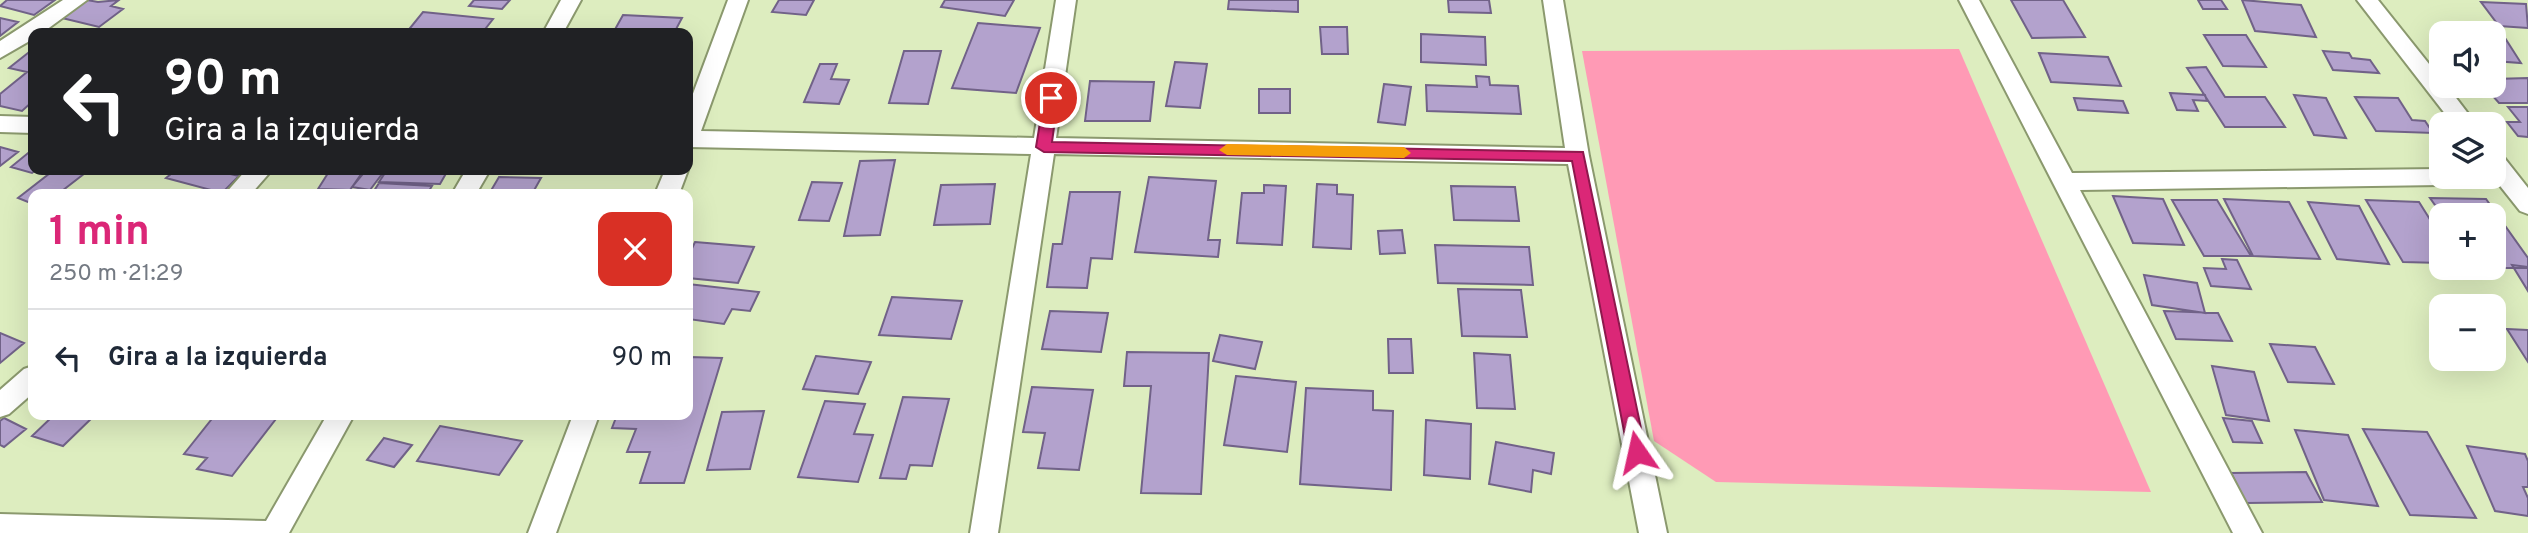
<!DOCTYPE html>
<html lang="es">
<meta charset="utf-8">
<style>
body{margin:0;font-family:Overpass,sans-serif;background:#f6f6f7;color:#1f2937;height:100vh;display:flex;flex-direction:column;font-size:26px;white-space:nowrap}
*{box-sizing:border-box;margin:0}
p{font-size:23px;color:#747a83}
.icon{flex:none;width:38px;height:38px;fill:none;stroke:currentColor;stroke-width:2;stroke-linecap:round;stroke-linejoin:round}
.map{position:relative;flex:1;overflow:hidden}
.sheet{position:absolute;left:28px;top:189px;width:665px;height:231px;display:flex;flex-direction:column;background:#fff;border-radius:14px;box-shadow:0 7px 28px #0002}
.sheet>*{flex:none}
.top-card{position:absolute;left:28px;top:28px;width:665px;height:147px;border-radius:14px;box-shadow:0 7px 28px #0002;background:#202124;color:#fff;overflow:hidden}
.controls{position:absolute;left:2429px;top:21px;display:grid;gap:14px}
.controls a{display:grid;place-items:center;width:77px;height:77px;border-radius:14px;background:#fff;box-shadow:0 7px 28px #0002;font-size:35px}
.pin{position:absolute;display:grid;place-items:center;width:60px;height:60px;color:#fff;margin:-30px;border:4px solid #fff;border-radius:50%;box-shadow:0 2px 7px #0007}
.me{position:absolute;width:77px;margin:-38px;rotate:349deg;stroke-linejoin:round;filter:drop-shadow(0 0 5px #0008)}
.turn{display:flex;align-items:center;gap:24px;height:147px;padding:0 21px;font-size:32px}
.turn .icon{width:91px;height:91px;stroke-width:2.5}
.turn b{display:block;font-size:49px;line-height:60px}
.round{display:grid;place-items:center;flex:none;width:74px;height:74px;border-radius:14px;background:#f6f6f7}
.headline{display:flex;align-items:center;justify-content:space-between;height:119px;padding:0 21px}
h1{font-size:42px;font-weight:700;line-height:52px;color:#db2777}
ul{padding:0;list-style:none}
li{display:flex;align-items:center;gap:21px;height:98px;padding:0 21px;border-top:2px solid #e0e1e3}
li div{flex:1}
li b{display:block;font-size:26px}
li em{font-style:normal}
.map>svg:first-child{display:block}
.green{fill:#ff9ab5}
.building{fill:#b3a2cd;stroke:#716288;stroke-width:2}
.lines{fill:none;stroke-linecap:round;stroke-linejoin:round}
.minor-casing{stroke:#8b996e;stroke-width:4}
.minor{fill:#fff;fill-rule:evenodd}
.route{fill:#db2777;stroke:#8e194d;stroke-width:2}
.slow{fill:#f59e0b}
</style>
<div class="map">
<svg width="2528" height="533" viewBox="0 0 2528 533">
<rect width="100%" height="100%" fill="#ddedbf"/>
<path class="green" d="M 1959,49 L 2151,492 L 1716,482 L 1654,441 L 1582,51 Z"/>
<path class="building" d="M 7,0 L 55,0 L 34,15 L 0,6 Z
M 87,0 L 98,2 L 119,0 L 111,6 L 123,9 L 99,27 L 62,18 Z
M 474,0 L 510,0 L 502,9 L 469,6 Z
M 779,0 L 814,0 L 806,15 L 772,12 Z
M 945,0 L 1014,0 L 1005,16 L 941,7 Z
M 1229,0 L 1298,0 L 1298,12 L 1228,9 Z
M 1448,0 L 1489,0 L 1491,13 L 1449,12 Z
M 2011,0 L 2063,0 L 2085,37 L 2032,38 Z
M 2198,0 L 2221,0 L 2227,9 L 2203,9 Z
M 2242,0 L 2301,5 L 2316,37 L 2255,31 Z
M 2481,2 L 2526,4 L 2528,28 L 2499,26 Z
M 423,12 L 493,19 L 482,33 L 406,33 Z
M 623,15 L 682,18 L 674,33 L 613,33 Z
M 0,18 L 18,22 L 0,36 Z
M 978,23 L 1040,28 L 1016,93 L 952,88 Z
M 1320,27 L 1347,27 L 1348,54 L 1322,54 Z
M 1421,34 L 1485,37 L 1486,65 L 1421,62 Z
M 2204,35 L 2246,35 L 2266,67 L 2223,66 Z
M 2494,37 L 2505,38 L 2521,63 L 2494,61 Z
M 33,49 L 33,101 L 22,111 L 0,106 L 0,94 L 27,72 L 9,68 Z
M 904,51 L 941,51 L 928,104 L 889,103 Z
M 2323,51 L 2349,53 L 2352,58 L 2370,60 L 2379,73 L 2333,70 Z
M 2039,53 L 2108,57 L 2121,86 L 2051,82 Z
M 1175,62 L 1207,64 L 1200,108 L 1166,106 Z
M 820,64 L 837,64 L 831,79 L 849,80 L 839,104 L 804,102 Z
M 2206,67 L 2225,97 L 2265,97 L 2285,127 L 2225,127 L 2187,68 Z
M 1476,76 L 1489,77 L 1490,85 L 1518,86 L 1521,114 L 1427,111 L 1426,85 L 1477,87 Z
M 2528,78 L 2528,103 L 2499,103 L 2484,86 L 2494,86 L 2494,79 Z
M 1090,81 L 1154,82 L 1150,121 L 1085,121 Z
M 1384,84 L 1411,87 L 1405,125 L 1378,122 Z
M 1259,89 L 1290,89 L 1290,113 L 1259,113 Z
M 2170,93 L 2205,95 L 2207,101 L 2193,100 L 2198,111 L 2177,110 Z
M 2294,95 L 2326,98 L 2346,138 L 2314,135 Z
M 2355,97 L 2398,98 L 2412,120 L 2425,121 L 2433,133 L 2376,131 Z
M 2074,98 L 2123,101 L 2128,113 L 2078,110 Z
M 2508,107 L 2528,107 L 2528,137 L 2518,136 L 2507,122 L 2520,122 Z
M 0,147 L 18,152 L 0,166 Z
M 33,149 L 33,170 L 36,170 L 32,173 L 11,167 Z
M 895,160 L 880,235 L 844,236 L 860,161 Z
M 54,170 L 89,170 L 58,194 L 33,194 L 33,204 L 18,198 Z
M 176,170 L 213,170 L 239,176 L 222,193 L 166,178 Z
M 330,170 L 364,170 L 350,190 L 318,189 Z
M 366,170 L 385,170 L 370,190 L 352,187 Z
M 387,170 L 448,170 L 440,184 L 379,182 Z
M 499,177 L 541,178 L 532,194 L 489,194 Z
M 1149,177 L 1216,181 L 1208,240 L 1220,240 L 1218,257 L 1135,252 Z
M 812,182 L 842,183 L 829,221 L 799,220 Z
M 379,183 L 432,186 L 427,194 L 372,194 Z
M 995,184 L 990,224 L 934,225 L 941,185 Z
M 1317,184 L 1337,185 L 1337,194 L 1353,195 L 1351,249 L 1313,247 Z
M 1264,185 L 1286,186 L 1282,245 L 1237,243 L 1242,193 L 1264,193 Z
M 1451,186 L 1515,187 L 1519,221 L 1454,220 Z
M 1070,192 L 1120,192 L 1112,259 L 1091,258 L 1087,288 L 1047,287 L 1053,244 L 1062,244 Z
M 2113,196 L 2163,199 L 2184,245 L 2133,243 Z
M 2430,198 L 2486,199 L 2528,258 L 2528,268 L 2484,268 L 2494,268 L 2494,215 L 2442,215 Z
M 2224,199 L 2289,202 L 2320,259 L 2253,256 Z
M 2172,200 L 2217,200 L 2251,256 L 2204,256 Z
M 2366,200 L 2419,202 L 2441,237 L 2441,263 L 2403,262 Z
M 2308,202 L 2359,206 L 2389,264 L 2337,259 Z
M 1402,230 L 1405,253 L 1380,254 L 1378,231 Z
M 695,242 L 754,247 L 738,283 L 688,278 L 688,257 Z
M 1435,245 L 1529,247 L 1533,285 L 1438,283 Z
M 2222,259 L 2237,260 L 2251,289 L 2211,286 L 2204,268 L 2226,269 Z
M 2512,265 L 2528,267 L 2528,291 Z
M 2144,275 L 2197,283 L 2205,313 L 2152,305 Z
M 688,284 L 759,292 L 750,311 L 732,309 L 724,324 L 688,319 Z
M 1458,289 L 1521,290 L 1527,337 L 1462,336 Z
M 892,297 L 962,301 L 951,339 L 879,335 Z
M 1050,311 L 1108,313 L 1101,352 L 1042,349 Z
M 2164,311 L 2218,313 L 2232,341 L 2176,339 Z
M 2507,329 L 2528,330 L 2528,362 Z
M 0,333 L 24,343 L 0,363 Z
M 1220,335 L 1262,342 L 1255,369 L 1213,361 Z
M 1388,339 L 1411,339 L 1413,373 L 1389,373 Z
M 2270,344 L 2315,347 L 2334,384 L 2288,382 Z
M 1127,352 L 1209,353 L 1201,494 L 1141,493 L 1151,386 L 1124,386 Z
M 1474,353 L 1510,355 L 1515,409 L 1477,408 Z
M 816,356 L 871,362 L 858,394 L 803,389 Z
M 690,357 L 722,358 L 684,483 L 640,483 L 650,452 L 627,452 L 636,429 L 612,428 L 617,415 L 688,415 L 688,366 Z
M 2212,366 L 2254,372 L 2269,421 L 2226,415 Z
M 1236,376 L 1296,382 L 1287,452 L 1224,445 Z
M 1032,387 L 1093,390 L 1079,470 L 1038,468 L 1045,433 L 1023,432 Z
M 1306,388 L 1373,391 L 1373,410 L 1393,411 L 1391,490 L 1300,484 Z
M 903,397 L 949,399 L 932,466 L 910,465 L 906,479 L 880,478 Z
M 825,401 L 865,404 L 854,434 L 873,435 L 858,482 L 798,477 Z
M 764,411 L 750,469 L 707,470 L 722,412 Z
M 54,415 L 95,415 L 63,446 L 32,436 Z
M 215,415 L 279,415 L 232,476 L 197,469 L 207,458 L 184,454 Z
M 4,418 L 26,429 L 4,447 L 0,445 L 0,421 Z
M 2223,418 L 2252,421 L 2262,443 L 2233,442 Z
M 1426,420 L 1471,424 L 1470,479 L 1424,475 Z
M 440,426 L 522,441 L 499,475 L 417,461 Z
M 2363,429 L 2427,432 L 2476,518 L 2410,515 Z
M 2295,430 L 2348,435 L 2378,506 L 2324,500 Z
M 384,438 L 412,445 L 394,467 L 367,460 Z
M 1496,442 L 1554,453 L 1551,474 L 1533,470 L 1531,492 L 1489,484 Z
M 2467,446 L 2525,454 L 2528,461 L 2528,487 L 2523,487 L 2528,498 L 2528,516 L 2495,511 Z
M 2306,472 L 2322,502 L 2246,503 L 2231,473 Z"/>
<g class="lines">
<defs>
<path id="minor" d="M 63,0 L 87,0 L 42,33 L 33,33 L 33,39 L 0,58 L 0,41 Z
M 561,0 L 581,0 L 563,33 L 543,33 Z
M 728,0 L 748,0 L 701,131 L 1034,138 L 1056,0 L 1076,0 L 1056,138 L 1565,148 L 1543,0 L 1563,0 L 1589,156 L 1667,533 L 1639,533 L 1568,164 L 1054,154 L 998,533 L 970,533 L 1031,154 L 688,147 L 688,107 Z
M 1959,0 L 1979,0 L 2072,173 L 2441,169 L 2441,177 L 2453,177 L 2449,183 L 2441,185 L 2080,190 L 2262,533 L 2233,533 Z
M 2357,0 L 2378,0 L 2441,79 L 2441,86 L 2447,86 L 2476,124 L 2453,124 Z
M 0,116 L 33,117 L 33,133 L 0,132 Z
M 2494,153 L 2502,155 L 2528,188 L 2528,214 L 2520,211 L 2493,177 Z
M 246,170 L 272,170 L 251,194 L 225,194 Z
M 466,170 L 490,170 L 476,194 L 452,194 Z
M 665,170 L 688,170 L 679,194 L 655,194 Z
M 33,366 L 33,393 L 9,414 L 0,417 L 0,390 L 24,369 Z
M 327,415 L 354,415 L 289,533 L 0,533 L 0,514 L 266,521 Z
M 573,415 L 599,415 L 556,533 L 528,533 Z"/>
</defs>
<use href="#minor" class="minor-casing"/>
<use href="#minor" class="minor"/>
</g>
<path class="route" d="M 1051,93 L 1058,98 L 1052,142 L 1583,152 L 1646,452 L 1643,458 L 1637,460 L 1631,458 L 1628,452 L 1572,161 L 1044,152 L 1036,147 L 1044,98 Z"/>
<path class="slow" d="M 1227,144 L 1404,147 L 1411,153 L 1404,158 L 1227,155 L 1219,150 Z"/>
</svg>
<div class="controls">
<a><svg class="icon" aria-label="sound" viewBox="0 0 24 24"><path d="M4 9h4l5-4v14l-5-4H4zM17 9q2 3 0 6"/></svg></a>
<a><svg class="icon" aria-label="layers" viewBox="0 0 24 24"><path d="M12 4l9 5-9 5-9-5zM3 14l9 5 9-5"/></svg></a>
<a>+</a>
<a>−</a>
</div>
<div class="pin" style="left:1051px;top:98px;background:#d93025"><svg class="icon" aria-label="arrive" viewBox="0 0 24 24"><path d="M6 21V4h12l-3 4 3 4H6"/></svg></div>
<svg class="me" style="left:1637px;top:452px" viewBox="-20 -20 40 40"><path d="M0-17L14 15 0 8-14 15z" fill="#db2777" stroke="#fff" stroke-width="4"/></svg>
<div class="top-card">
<div class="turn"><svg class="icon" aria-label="left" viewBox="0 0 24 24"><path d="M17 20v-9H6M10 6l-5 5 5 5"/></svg><div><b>90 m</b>Gira a la izquierda</div></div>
</div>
<section class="sheet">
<div class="headline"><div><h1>1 min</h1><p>250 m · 21:29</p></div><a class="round" style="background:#d93025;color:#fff"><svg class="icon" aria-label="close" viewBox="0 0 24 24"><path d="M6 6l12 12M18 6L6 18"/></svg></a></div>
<ul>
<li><svg class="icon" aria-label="left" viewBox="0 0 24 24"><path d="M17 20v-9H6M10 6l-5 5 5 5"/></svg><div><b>Gira a la izquierda</b></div><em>90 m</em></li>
</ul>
</section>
</div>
